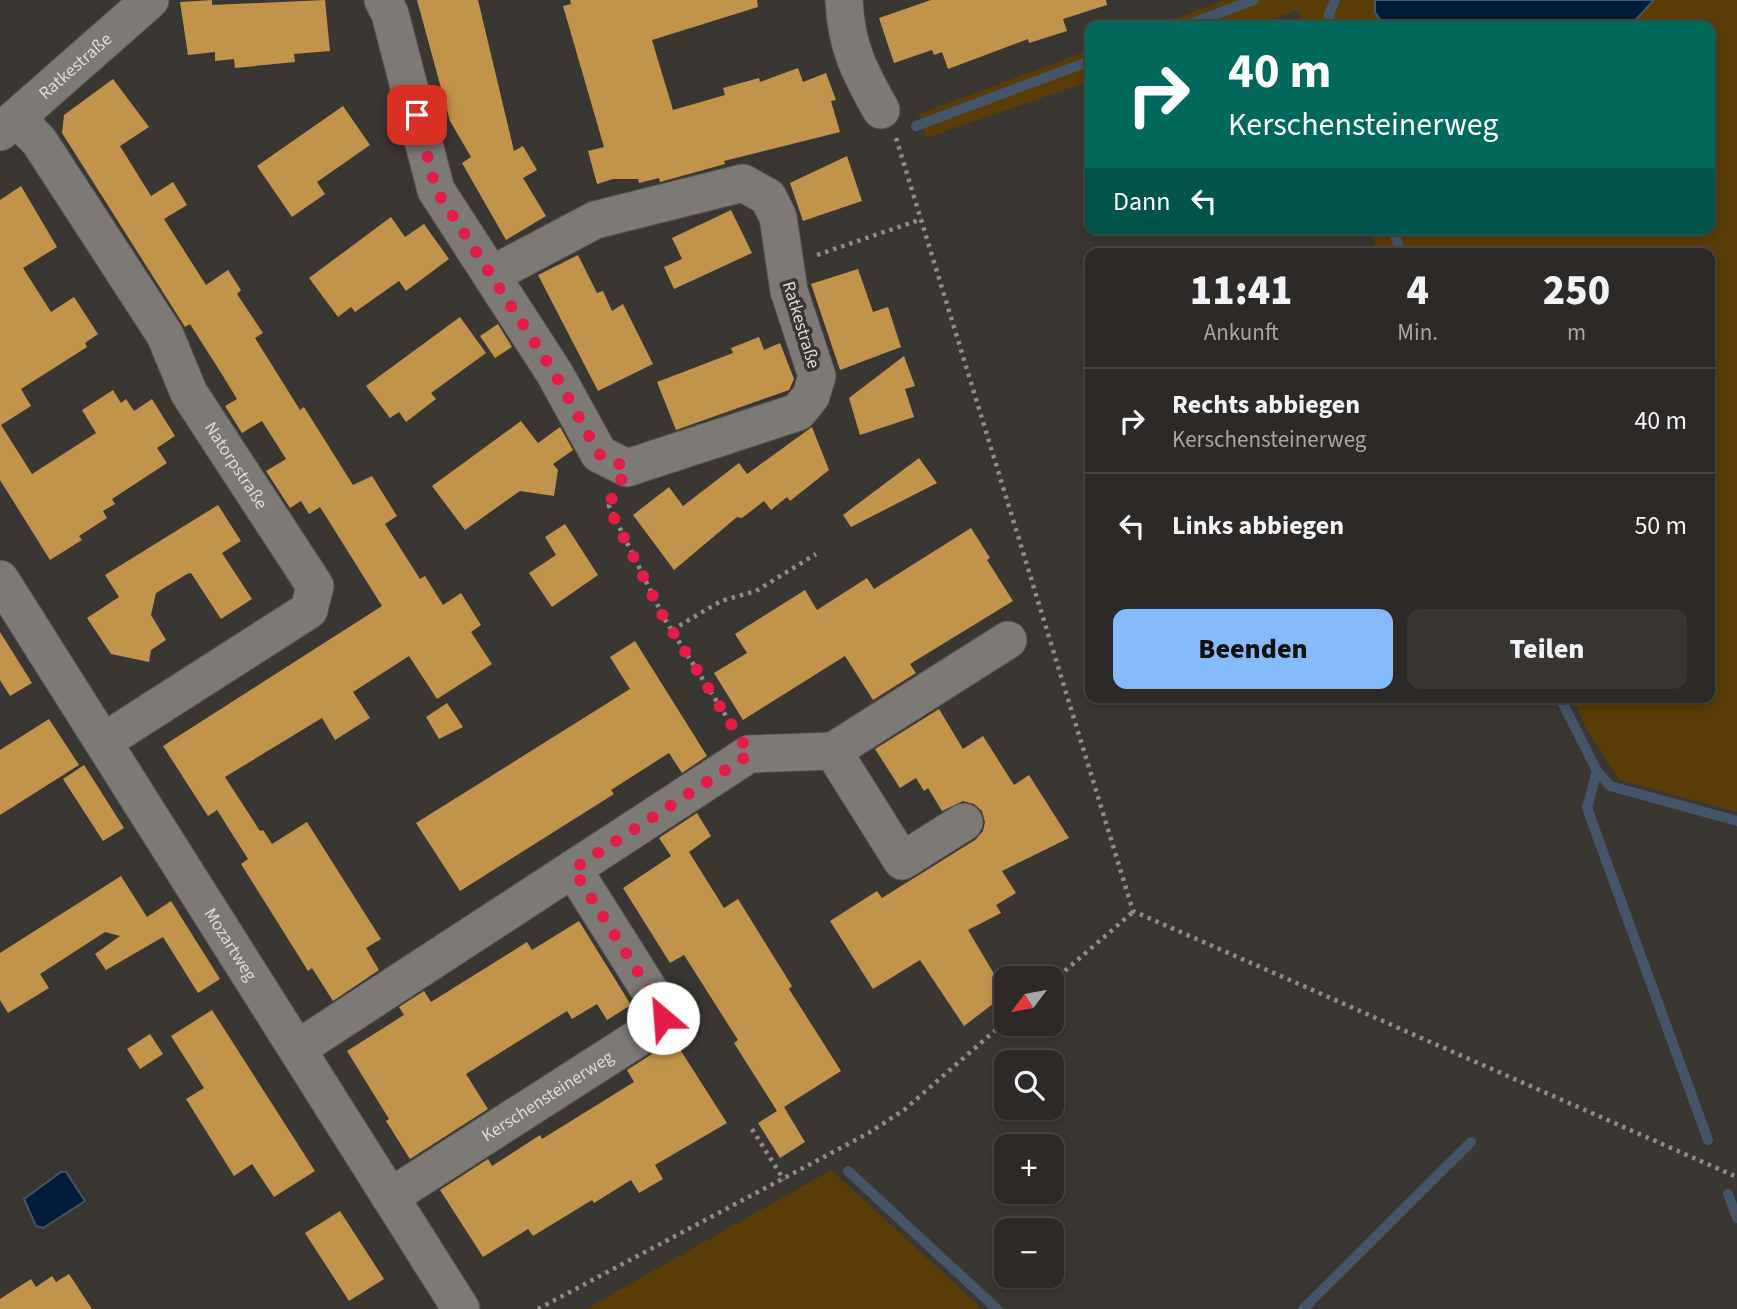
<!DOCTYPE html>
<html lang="de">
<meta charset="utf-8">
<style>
body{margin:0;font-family:"Source Sans 3",sans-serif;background:#383532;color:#f1f3f6;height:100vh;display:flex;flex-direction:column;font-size:26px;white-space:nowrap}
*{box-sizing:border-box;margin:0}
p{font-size:23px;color:#a6a6a7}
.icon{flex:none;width:38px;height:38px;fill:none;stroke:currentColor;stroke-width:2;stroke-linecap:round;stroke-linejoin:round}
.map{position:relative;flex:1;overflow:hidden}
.drawer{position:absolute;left:1085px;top:248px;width:630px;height:455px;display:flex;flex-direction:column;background:#2c2926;border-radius:14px;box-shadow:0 4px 10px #0003,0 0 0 2px #484543}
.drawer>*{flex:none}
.banner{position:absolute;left:1085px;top:21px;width:630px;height:214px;border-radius:14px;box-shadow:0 4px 10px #0003,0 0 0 2px #484543;background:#00695c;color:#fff;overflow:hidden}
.needle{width:46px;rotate:238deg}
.tools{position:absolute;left:994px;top:966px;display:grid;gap:14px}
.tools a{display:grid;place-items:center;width:70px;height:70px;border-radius:14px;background:#2c2926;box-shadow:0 4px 10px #0003,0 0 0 2px #484543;font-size:35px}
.pin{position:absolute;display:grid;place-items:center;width:60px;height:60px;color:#fff;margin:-30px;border-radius:14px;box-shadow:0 4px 10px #0006}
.me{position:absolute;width:77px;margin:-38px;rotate:333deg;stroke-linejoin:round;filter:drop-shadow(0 0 5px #0008)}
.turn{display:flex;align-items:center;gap:24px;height:147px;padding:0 28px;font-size:32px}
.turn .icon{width:91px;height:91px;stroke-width:2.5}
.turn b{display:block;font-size:49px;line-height:60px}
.then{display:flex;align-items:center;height:66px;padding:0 28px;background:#0003;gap:14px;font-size:26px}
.eta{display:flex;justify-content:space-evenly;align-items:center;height:119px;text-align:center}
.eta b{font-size:42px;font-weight:800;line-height:49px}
.button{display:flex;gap:14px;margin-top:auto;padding:14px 28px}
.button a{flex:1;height:80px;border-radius:14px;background:#85bbfb;color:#111;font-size:28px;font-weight:800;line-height:80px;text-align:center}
.button a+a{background:#383532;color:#f1f3f6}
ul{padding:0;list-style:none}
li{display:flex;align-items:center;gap:21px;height:105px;padding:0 28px;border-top:2px solid #484543}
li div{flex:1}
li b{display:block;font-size:26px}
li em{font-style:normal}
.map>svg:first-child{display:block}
.green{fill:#593c06}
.water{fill:#031c39;stroke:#445569;stroke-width:2}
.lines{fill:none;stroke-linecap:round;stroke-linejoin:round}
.stream{stroke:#445569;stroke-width:10}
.building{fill:#c2934b}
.street-casing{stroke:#555350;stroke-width:39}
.path{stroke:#8e8c89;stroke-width:4.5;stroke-dasharray:3.5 5;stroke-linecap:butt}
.street{stroke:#7d7975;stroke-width:37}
.route{stroke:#e11d48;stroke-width:12;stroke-dasharray:0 21.6}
.labels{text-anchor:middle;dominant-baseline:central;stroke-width:7;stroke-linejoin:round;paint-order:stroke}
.street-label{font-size:18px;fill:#dcdad8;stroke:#3a3733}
</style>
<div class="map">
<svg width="1737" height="1309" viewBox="0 0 1737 1309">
<rect width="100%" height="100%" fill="#3a3733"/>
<path class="green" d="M 1225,0 L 1375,0 L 1375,12 L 1384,26 L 1304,26 L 1298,10 L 1250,26 L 1155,26 Z
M 1654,0 L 1737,0 L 1737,812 L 1619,780 L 1586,728 L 1573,698 L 1710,698 L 1710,254 L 1378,254 L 1370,229 L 1710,229 L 1710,26 L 1630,26 Z
M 1090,50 L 1090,81 L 926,138 L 919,114 Z
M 831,1170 L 982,1309 L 586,1309 Z"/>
<path class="water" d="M 1375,0 L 1654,0 L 1630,26 L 1384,26 L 1375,12 Z
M 61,1172 L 66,1172 L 85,1201 L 43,1228 L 36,1226 L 24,1199 Z"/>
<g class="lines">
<path class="stream" d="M 1184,26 L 1254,0
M 1331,26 L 1329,14 L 1335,0
M 916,126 L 1090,61
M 1393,229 L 1401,254
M 1560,698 L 1597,771 L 1610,786 L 1737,821
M 1597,771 L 1587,808 L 1708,1140
M 848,1171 L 997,1309
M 1728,1194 L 1737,1218
M 1303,1309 L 1471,1142"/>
</g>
<path class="building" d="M 212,0 L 212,5 L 325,0 L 330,51 L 294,54 L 295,62 L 235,68 L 234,59 L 215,61 L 215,52 L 188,55 L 180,2 Z
M 417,0 L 478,0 L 514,151 L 523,146 L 537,170 L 523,178 L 546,216 L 506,240 L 462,163 L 471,157 L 450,121 Z
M 570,0 L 757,0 L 758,7 L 652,40 L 673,110 L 725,95 L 723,88 L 759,78 L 760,82 L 798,68 L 803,82 L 826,73 L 836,100 L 831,101 L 840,132 L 724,161 L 725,164 L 660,182 L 659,178 L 639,183 L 638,179 L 613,179 L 597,184 L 588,151 L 604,147 L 563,6 L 571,4 Z
M 931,0 L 1106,0 L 1107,5 L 1063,19 L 1067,31 L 1029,43 L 1028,39 L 948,69 L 942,52 L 934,55 L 932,50 L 894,63 L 879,18 Z
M 113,79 L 149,127 L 120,146 L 151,196 L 173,182 L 187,205 L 164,219 L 206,285 L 228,270 L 241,290 L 237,294 L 263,333 L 255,338 L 300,410 L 304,407 L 353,485 L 372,476 L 397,516 L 385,524 L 420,579 L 425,576 L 443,605 L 461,593 L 481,625 L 471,632 L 492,664 L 437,699 L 409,656 L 353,692 L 370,718 L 335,740 L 322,718 L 225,777 L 260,831 L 263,830 L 272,844 L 307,822 L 381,939 L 366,948 L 379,970 L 333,1001 L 312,968 L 308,971 L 241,864 L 248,859 L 217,810 L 208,816 L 163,746 L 382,606 L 320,507 L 309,514 L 301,501 L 290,508 L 266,471 L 286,459 L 262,421 L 242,433 L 225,406 L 237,399 L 223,376 L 190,324 L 185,327 L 62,133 L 64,115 Z
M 343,106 L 370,145 L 317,182 L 325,194 L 292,217 L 257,166 Z
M 847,156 L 862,201 L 803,221 L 790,183 Z
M 21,186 L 57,247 L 23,268 L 51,312 L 74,297 L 98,334 L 85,343 L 87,347 L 21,389 L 31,406 L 1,425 L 32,474 L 96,433 L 82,410 L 113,390 L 121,403 L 126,399 L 134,411 L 152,399 L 175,436 L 157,448 L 167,463 L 112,499 L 115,504 L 103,511 L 107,518 L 79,536 L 82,540 L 50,560 L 0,480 L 0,200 Z
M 731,210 L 752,253 L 674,289 L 664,267 L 682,259 L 672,238 Z
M 391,217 L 405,237 L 424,224 L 449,259 L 406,291 L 399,281 L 355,312 L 351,307 L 338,317 L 309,278 Z
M 578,255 L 597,293 L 603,291 L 612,311 L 623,304 L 653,364 L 598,391 L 538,275 Z
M 858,269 L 873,312 L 888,307 L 901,347 L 840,370 L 811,284 Z
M 460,317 L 486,353 L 431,393 L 436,399 L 406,422 L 399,412 L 390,418 L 366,386 Z
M 498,324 L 512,347 L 495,358 L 480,336 Z
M 759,337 L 764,350 L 780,343 L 794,379 L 789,390 L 676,430 L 657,382 L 733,353 L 731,348 Z
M 904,356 L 915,386 L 905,389 L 914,417 L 860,435 L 849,398 Z
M 521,421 L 538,443 L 560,427 L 573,450 L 553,464 L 558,470 L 554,496 L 520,491 L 465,530 L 432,486 Z
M 812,427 L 829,470 L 790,501 L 787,497 L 771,510 L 764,501 L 742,518 L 737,517 L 674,570 L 633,515 L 669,487 L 683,506 L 739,463 L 747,474 Z
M 919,458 L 937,483 L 851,527 L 843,515 Z
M 218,505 L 241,541 L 222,553 L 252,599 L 221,619 L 191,573 L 187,574 L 156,593 L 151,615 L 166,640 L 151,650 L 149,662 L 111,654 L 87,618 L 119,597 L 105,575 Z
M 565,524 L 598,575 L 552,607 L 529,573 L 556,555 L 545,537 Z
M 971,528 L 990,558 L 987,560 L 1013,601 L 910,664 L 916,673 L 873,700 L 845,656 L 743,720 L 714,673 L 747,653 L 735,634 L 805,590 L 817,610 L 867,578 L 874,589 Z
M 0,632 L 32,683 L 10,696 L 0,680 Z
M 635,641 L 707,756 L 682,773 L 669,753 L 611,790 L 614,794 L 460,891 L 416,823 L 630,689 L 610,657 Z
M 447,703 L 463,727 L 439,739 L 426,717 Z
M 939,709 L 963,749 L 983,736 L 1014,785 L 1029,775 L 1069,838 L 1002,871 L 1016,893 L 996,905 L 1001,913 L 968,930 L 1006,994 L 964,1026 L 920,960 L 873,989 L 830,921 L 877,891 L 882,898 L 975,840 L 983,831 L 985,822 L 982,811 L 974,804 L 963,801 L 942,811 L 928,788 L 924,791 L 916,778 L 900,788 L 875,749 Z
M 49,719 L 79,765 L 0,815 L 0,750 Z
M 84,765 L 124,828 L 103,841 L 63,779 Z
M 697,813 L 711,836 L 689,852 L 724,908 L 738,899 L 792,986 L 789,989 L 841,1071 L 784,1107 L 805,1142 L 780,1158 L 758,1123 L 777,1111 L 734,1043 L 738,1040 L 684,955 L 670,963 L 623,888 L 671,856 L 659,838 Z
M 121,876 L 147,917 L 171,901 L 220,979 L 198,993 L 163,937 L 106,970 L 95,954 L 120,936 L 105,932 L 40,974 L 49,988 L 8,1013 L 0,1000 L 0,953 Z
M 579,921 L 631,1005 L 607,1020 L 597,1004 L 572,1019 L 567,1011 L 466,1074 L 488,1109 L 410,1159 L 386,1121 L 389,1119 L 347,1051 L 404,1015 L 399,1007 L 424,991 L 431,1002 L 527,942 L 532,950 Z
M 212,1010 L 315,1171 L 274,1197 L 252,1164 L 234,1176 L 186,1099 L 204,1088 L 171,1036 Z
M 150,1034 L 163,1054 L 140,1069 L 127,1049 Z
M 674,1040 L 727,1123 L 655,1165 L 663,1179 L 639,1193 L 631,1180 L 594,1203 L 592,1200 L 533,1236 L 528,1229 L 483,1257 L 440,1190 L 488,1159 L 492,1166 L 540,1135 L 542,1139 L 634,1082 L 627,1070 Z
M 340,1211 L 384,1279 L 349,1301 L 305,1233 Z
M 69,1274 L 92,1309 L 0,1309 L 0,1299 L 31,1279 L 36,1287 L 52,1276 L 56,1282 Z"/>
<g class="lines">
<defs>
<g id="street">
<path d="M 383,0 L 390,14 L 436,190 L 555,374 L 599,454 L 627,468 L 798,412 L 811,396 L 817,376 L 789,291 L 778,217 L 768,197 L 743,183 L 595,220 L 493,274"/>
<path d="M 844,0 C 846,46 859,71 881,110"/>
<path id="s1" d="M 16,118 L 39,141 L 165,335 L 189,393 L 315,586 L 309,610 L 103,742"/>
<path id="s2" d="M 0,132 L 150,0"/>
<path id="s3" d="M 0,579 L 461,1309"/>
<path d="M 833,751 L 1008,640"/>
<path d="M 297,1049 L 749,754 L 833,751 L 902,861 L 964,822"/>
<path id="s4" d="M 390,1197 L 655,1027 L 663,1018 L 660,1007 L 573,869"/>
</g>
</defs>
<use href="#street" class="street-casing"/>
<path class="path" d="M 896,138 L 1133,911 L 1737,1177
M 817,255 L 922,219
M 613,497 L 609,506 L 664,618 L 733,727
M 672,630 L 721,601 L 756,591 L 816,554
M 1052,982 L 1133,912
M 752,1129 L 784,1180
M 538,1309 L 867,1134 L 904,1110 L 1006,1021"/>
<use href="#street" class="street"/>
</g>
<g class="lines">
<path class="route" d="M 417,115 L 436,190 L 555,374 L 599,454 L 627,468 L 608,506 L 664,618 L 750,754 L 573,869 L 660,1007 L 663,1018"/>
</g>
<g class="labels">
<g class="street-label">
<text stroke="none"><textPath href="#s2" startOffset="100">Ratkestraße</textPath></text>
<text transform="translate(801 325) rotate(73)">Ratkestraße</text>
<text stroke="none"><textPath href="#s1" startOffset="413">Natorpstraße</textPath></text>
<text stroke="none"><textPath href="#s3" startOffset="432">Mozartweg</textPath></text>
<text stroke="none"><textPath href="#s4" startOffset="187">Kerschensteinerweg</textPath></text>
</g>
</g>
</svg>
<div class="tools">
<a><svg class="needle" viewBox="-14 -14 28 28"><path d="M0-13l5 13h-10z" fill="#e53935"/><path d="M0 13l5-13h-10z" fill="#a6a6a7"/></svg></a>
<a><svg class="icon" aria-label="search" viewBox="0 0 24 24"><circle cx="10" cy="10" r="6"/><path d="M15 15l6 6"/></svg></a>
<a>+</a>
<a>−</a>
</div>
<div class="pin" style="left:417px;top:115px;background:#d93025"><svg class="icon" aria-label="arrive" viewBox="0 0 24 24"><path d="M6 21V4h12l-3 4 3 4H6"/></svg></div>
<svg class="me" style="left:663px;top:1018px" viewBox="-20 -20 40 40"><circle r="19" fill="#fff"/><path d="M0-13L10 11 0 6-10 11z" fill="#e11d48"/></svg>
<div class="banner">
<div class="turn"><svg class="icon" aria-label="right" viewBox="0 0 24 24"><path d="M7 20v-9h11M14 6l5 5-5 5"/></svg><div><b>40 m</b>Kerschensteinerweg</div></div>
<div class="then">Dann<svg class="icon" aria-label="left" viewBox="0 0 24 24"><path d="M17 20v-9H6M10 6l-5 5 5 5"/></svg></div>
</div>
<section class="drawer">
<div class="eta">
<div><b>11:41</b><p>Ankunft</p></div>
<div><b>4</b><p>Min.</p></div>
<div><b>250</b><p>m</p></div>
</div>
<ul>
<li><svg class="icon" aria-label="right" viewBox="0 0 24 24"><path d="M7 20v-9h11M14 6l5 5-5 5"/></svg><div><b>Rechts abbiegen</b><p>Kerschensteinerweg</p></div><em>40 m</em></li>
<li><svg class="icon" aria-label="left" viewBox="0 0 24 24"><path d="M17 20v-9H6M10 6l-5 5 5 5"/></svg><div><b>Links abbiegen</b></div><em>50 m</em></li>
</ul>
<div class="button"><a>Beenden</a><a>Teilen</a></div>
</section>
</div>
